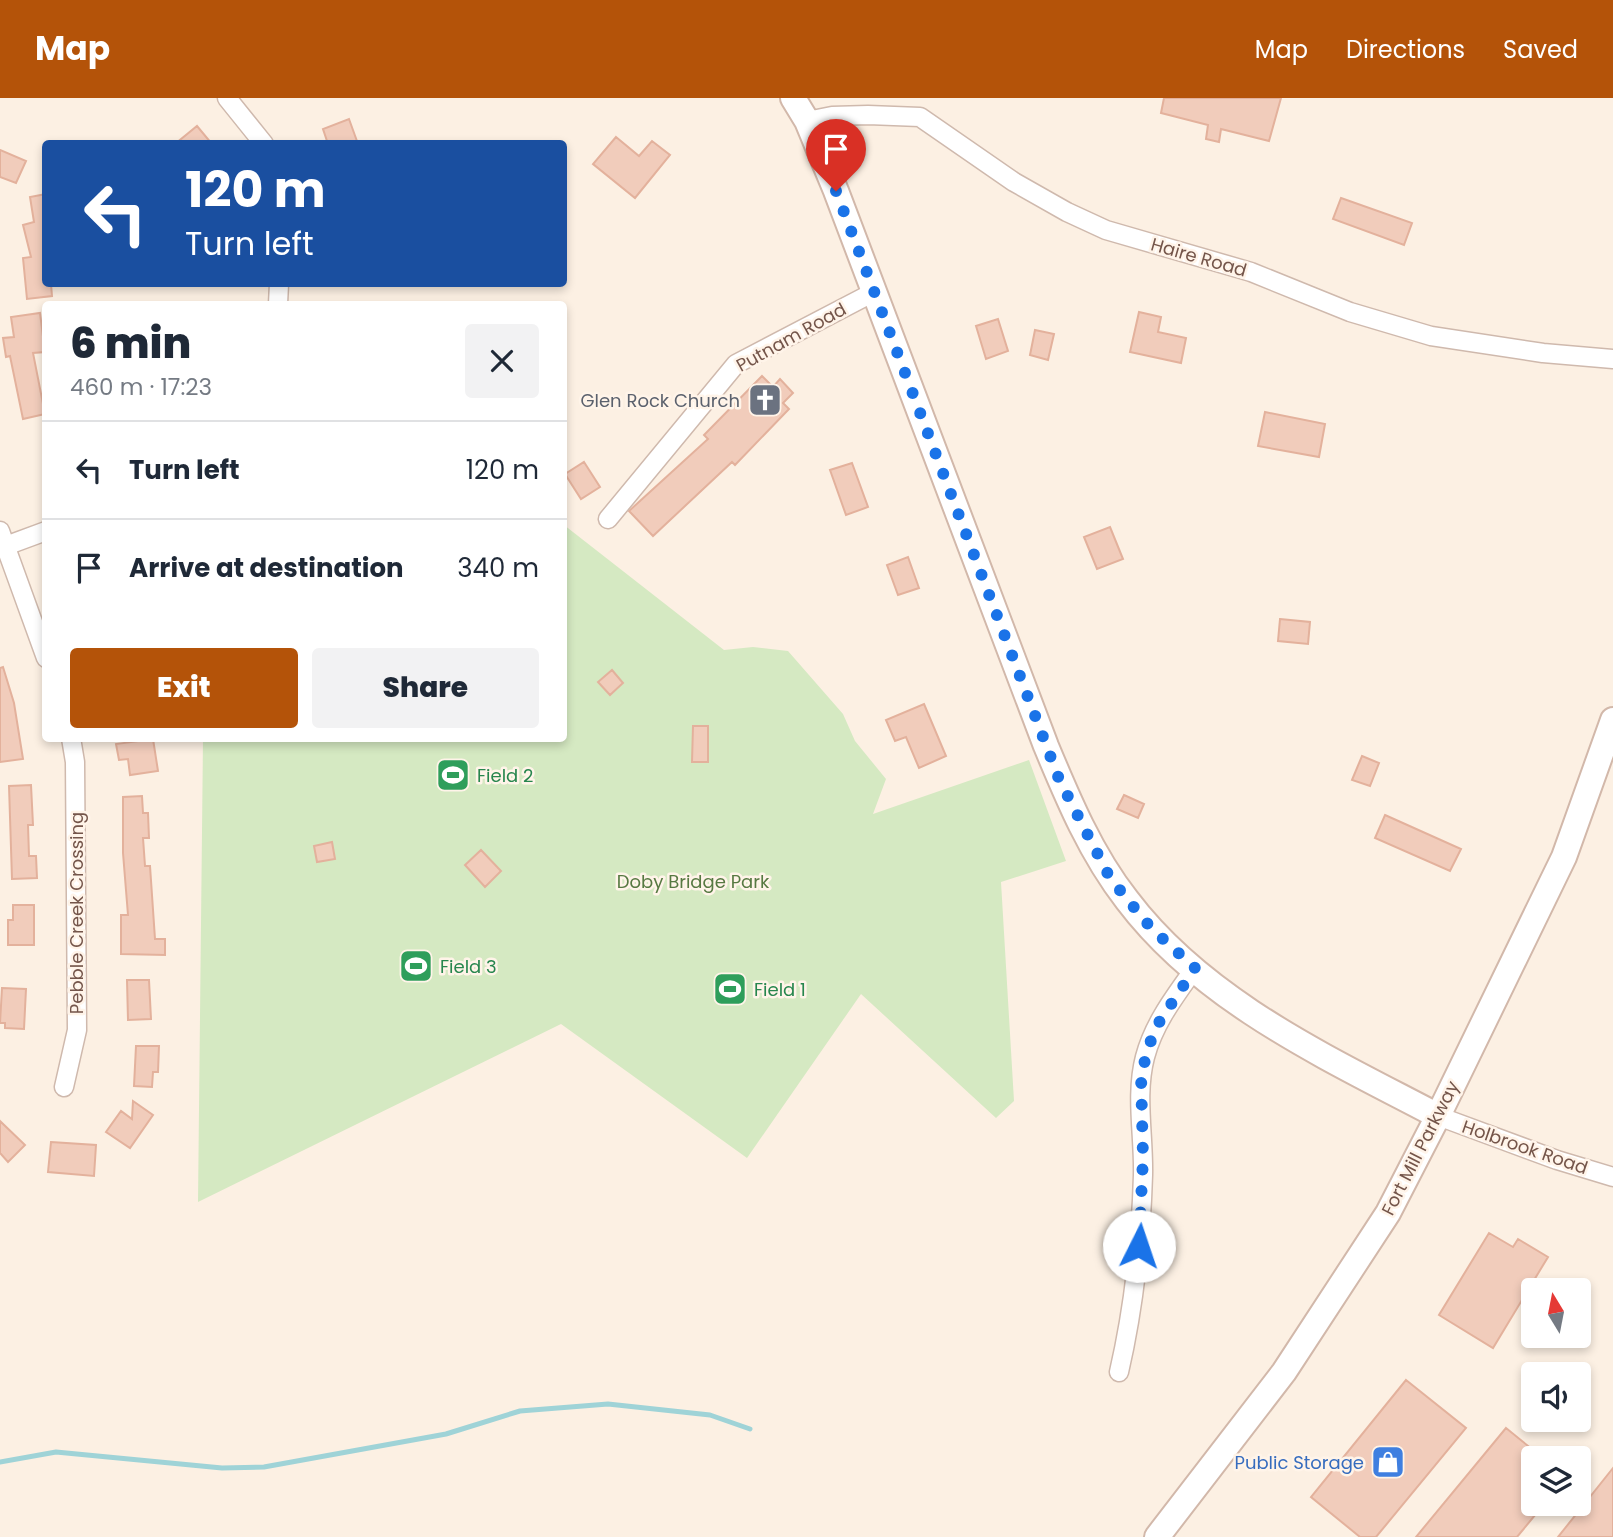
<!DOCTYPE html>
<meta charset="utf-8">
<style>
body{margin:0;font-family:Poppins,sans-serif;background:#f2f2f3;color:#1f2937;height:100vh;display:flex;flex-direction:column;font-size:26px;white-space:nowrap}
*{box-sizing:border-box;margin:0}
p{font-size:23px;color:#747a83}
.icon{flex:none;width:38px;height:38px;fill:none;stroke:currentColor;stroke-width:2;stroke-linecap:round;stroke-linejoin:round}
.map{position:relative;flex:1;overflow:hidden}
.panel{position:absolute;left:42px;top:203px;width:525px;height:441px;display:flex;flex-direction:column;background:#fff;border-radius:7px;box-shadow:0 4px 10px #0003}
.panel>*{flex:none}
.hud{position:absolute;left:42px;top:42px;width:525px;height:147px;border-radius:7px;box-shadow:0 4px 10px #0003;background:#1a4fa0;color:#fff;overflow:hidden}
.needle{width:46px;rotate:350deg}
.fabs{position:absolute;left:1521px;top:1180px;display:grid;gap:14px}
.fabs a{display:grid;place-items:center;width:70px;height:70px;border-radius:7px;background:#fff;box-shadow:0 4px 10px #0003;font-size:35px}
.pin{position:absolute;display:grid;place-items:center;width:60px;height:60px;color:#fff;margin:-72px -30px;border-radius:50% 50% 50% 0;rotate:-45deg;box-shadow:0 0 7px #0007}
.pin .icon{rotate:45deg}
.me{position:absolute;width:77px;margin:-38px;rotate:4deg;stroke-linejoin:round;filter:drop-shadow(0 0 5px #0008)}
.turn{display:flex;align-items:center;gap:24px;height:147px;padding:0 28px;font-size:32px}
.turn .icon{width:91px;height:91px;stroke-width:2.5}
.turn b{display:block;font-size:49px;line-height:60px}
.round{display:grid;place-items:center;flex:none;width:74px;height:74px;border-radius:7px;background:#f2f2f3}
.head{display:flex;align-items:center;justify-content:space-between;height:119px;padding:0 28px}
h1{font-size:42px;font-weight:800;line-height:52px}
.action{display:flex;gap:14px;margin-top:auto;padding:14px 28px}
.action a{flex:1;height:80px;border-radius:7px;background:#b45309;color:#fff;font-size:28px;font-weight:800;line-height:80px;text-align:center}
.action a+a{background:#f2f2f3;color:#1f2937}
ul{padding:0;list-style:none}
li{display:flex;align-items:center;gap:21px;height:98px;padding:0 28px;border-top:2px solid #e0e1e3}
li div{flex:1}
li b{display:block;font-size:26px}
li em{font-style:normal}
header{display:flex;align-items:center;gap:42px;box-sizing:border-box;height:98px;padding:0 35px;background:#b45309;color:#fff}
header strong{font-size:33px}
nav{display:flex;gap:38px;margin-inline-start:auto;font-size:24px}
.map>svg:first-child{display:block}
.green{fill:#d5e9c2}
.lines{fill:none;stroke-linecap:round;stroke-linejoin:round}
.stream{stroke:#9fd3d7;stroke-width:5}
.building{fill:#f1ccbb;stroke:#e3b19c;stroke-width:2}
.street-casing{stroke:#cfb9ad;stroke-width:21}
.secondary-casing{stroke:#d2b8aa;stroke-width:28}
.street{stroke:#fff;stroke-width:18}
.secondary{stroke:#fff;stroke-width:24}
.route{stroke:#1a73e8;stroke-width:12;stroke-dasharray:0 21.6}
.labels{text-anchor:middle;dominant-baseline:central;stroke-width:5;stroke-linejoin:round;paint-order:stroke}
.street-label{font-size:18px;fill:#74554a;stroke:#fff4e9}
.worship-label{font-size:18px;fill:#5b616d;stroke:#fff4e9;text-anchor:end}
.leisure-label{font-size:18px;fill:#27864d;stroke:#fff4e9;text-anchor:start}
.park-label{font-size:18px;fill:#577942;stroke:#fff4e9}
.shop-label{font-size:18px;fill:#366cbe;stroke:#fff4e9;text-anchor:end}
</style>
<header>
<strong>Map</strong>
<nav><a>Map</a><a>Directions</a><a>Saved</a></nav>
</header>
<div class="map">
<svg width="1613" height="1439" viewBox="0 0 1613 1439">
<rect width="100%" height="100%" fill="#fcf0e3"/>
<path class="green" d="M 564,427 L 724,552 L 753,549 L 788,553 L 843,616 L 855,643 L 886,681 L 873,716 L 1029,662 L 1066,763 L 1001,784 L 1014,1003 L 996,1020 L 861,896 L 747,1060 L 561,926 L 198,1104 L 203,641 L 564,640 Z"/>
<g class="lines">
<path class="stream" d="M 0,1364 L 56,1354 L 222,1370 L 264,1369 L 446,1336 L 520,1313 L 608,1306 L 710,1317 L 750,1331"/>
</g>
<path class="building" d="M 1164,0 L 1281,0 L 1269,43 L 1221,31 L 1219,44 L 1206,41 L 1208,27 L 1161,15 Z
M 349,21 L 358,46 L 328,46 L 323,31 Z
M 197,28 L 212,46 L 175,46 Z
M 616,39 L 639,58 L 652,43 L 670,57 L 635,100 L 593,66 Z
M 0,52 L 26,63 L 16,85 L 0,79 Z
M 46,96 L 46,186 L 51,186 L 52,198 L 27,201 L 23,160 L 31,159 L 23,127 L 34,124 L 30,99 Z
M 1341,100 L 1412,125 L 1404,147 L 1333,121 Z
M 1139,214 L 1161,219 L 1158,234 L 1186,240 L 1181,265 L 1130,254 Z
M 40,215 L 45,254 L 33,255 L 45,316 L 23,321 L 10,258 L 6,259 L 3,240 L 14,239 L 11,219 Z
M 998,221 L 1008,253 L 986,261 L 976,228 Z
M 1035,232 L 1054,236 L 1048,262 L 1030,257 Z
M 762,278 L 773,289 L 780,281 L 793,295 L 783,305 L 789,311 L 735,367 L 732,364 L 653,438 L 629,413 L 708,341 L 704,337 Z
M 1265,314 L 1325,326 L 1319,359 L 1258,348 Z
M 584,364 L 600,389 L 581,401 L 565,376 Z
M 852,365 L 868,409 L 846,417 L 830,372 Z
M 1110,429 L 1123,461 L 1097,471 L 1084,439 Z
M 908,459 L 919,490 L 898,497 L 887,467 Z
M 1280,521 L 1310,524 L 1308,546 L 1278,543 Z
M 3,569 L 14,605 L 23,661 L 0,664 L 0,570 Z
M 612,572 L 623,585 L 610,597 L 598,584 Z
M 924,606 L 946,658 L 919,670 L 906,639 L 895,643 L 886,622 Z
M 693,628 L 708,628 L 708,664 L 692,664 Z
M 153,641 L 158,673 L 130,677 L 128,661 L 119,662 L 116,646 Z
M 1362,658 L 1379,665 L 1370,688 L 1352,682 Z
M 31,687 L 33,727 L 28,727 L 29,758 L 36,758 L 37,780 L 12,781 L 9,688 Z
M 1124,697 L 1144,706 L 1138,720 L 1117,711 Z
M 142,698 L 143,715 L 148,715 L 149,740 L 143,740 L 145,768 L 150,768 L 155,841 L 165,841 L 165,857 L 121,856 L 121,817 L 128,817 L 123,755 L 123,699 Z
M 1385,717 L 1461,751 L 1450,773 L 1375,740 Z
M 332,744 L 335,761 L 317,764 L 314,748 Z
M 481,752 L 501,773 L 485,789 L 465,767 Z
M 13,807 L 34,807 L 34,847 L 8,847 L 8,822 L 13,822 Z
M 127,882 L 149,882 L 151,921 L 128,922 Z
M 2,890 L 26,891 L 24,931 L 5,930 L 5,925 L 0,925 Z
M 136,948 L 159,948 L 158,974 L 153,974 L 152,989 L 134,988 Z
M 133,1003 L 153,1017 L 130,1050 L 106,1034 L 121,1013 L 132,1021 Z
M 0,1023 L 25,1047 L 8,1064 L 0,1055 Z
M 51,1044 L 96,1047 L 94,1078 L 48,1074 Z
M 1489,1135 L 1513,1149 L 1518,1141 L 1548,1159 L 1493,1250 L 1439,1217 Z
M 1406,1282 L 1466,1330 L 1376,1439 L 1360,1439 L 1311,1399 Z
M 1506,1330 L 1533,1352 L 1533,1405 L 1545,1405 L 1517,1439 L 1416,1439 Z
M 1613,1370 L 1613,1439 L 1558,1439 Z"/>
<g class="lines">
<defs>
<path id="street" d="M 227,0 L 264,46
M 807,23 L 832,18 L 868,17 L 920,19 L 1014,84 L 1067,114 L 1106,132 L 1251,174 L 1350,214 L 1431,238 L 1543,255 L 1613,261
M 278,206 L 279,186
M 608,421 L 736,266 L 874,194
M 0,433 L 46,560
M 0,450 L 46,433
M 64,989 L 77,932 L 75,664 L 71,640
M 1438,1018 L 1557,1062 L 1613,1079
M 1119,1274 C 1134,1209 1141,1143 1143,1077 C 1144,1038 1135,997 1145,959 C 1154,925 1175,898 1195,870"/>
<path id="secondary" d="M 793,0 L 807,23 L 836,93 L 1046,648 C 1068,701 1091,756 1127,802 C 1204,904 1328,960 1438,1018
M 1157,1439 L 1284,1274 L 1388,1115 L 1438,1018 L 1564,759 L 1613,622"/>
</defs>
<use href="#street" class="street-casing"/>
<use href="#secondary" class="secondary-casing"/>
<use href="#street" class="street"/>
<use href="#secondary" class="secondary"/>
</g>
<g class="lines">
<path class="route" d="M 836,93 L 1059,681 L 1110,780 L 1151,830 L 1195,870 L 1154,932 L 1141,976 L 1143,1060 L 1139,1148"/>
</g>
<defs>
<symbol id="church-square" viewBox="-11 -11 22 22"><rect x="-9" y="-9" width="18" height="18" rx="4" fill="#6b7280" stroke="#fff4e9"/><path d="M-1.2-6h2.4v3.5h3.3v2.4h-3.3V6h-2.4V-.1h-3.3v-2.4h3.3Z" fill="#fff"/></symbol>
<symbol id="stadium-square" viewBox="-11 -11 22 22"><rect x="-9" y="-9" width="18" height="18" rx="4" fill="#2e9e5b" stroke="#fff4e9"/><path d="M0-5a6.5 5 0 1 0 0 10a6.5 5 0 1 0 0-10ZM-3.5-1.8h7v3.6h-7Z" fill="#fff"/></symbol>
<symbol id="shop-square" viewBox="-11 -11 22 22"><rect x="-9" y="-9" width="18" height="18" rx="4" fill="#3f7fe0" stroke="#fff4e9"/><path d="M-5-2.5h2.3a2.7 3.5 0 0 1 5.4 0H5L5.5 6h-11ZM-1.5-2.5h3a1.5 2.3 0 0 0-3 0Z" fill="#fff"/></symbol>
</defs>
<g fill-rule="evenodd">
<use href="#church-square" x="746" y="283" width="38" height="38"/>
<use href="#stadium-square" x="434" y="658" width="38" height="38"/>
<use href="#stadium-square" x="397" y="849" width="38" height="38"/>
<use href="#stadium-square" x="711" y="872" width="38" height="38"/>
<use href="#shop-square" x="1369" y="1345" width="38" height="38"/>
</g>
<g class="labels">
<g class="street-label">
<text transform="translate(1199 159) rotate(16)">Haire Road</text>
<text transform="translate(791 239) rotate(-29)">Putnam Road</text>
<text transform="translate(76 815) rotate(-90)">Pebble Creek Crossing</text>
<text transform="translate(1525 1049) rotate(19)">Holbrook Road</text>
<text transform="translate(1420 1050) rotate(-63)">Fort Mill Parkway</text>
</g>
<g class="worship-label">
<text x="740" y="302">Glen Rock Church</text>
</g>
<g class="leisure-label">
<text x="477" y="677">Field 2</text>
<text x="440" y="868">Field 3</text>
<text x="754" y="891">Field 1</text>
</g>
<g class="park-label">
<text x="693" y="783">Doby Bridge Park</text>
</g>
<g class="shop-label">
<text x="1364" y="1364">Public Storage</text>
</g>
</g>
</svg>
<div class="fabs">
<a><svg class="needle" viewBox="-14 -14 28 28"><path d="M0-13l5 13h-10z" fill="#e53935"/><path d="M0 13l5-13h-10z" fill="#747a83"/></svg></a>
<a><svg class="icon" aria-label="sound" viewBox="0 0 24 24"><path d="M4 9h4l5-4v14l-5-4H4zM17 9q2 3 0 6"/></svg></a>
<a><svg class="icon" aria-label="layers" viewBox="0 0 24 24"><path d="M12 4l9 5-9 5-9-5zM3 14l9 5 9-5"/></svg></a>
</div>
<div class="pin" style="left:836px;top:93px;background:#d93025"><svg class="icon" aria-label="arrive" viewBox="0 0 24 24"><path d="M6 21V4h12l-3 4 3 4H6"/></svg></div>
<svg class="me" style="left:1139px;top:1148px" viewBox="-20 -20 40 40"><circle r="19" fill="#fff"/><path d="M0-13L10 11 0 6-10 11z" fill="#1a73e8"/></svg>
<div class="hud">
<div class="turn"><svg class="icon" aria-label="left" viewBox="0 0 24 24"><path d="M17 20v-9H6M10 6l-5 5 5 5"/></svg><div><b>120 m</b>Turn left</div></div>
</div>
<section class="panel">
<div class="head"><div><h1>6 min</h1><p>460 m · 17:23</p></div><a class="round"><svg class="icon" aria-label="close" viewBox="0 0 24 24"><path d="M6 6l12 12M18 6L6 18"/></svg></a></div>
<ul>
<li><svg class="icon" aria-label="left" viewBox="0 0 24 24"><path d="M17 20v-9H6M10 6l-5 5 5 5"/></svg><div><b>Turn left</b></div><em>120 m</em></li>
<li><svg class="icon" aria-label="arrive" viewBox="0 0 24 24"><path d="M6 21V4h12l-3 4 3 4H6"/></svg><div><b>Arrive at destination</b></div><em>340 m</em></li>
</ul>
<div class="action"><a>Exit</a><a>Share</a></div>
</section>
</div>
